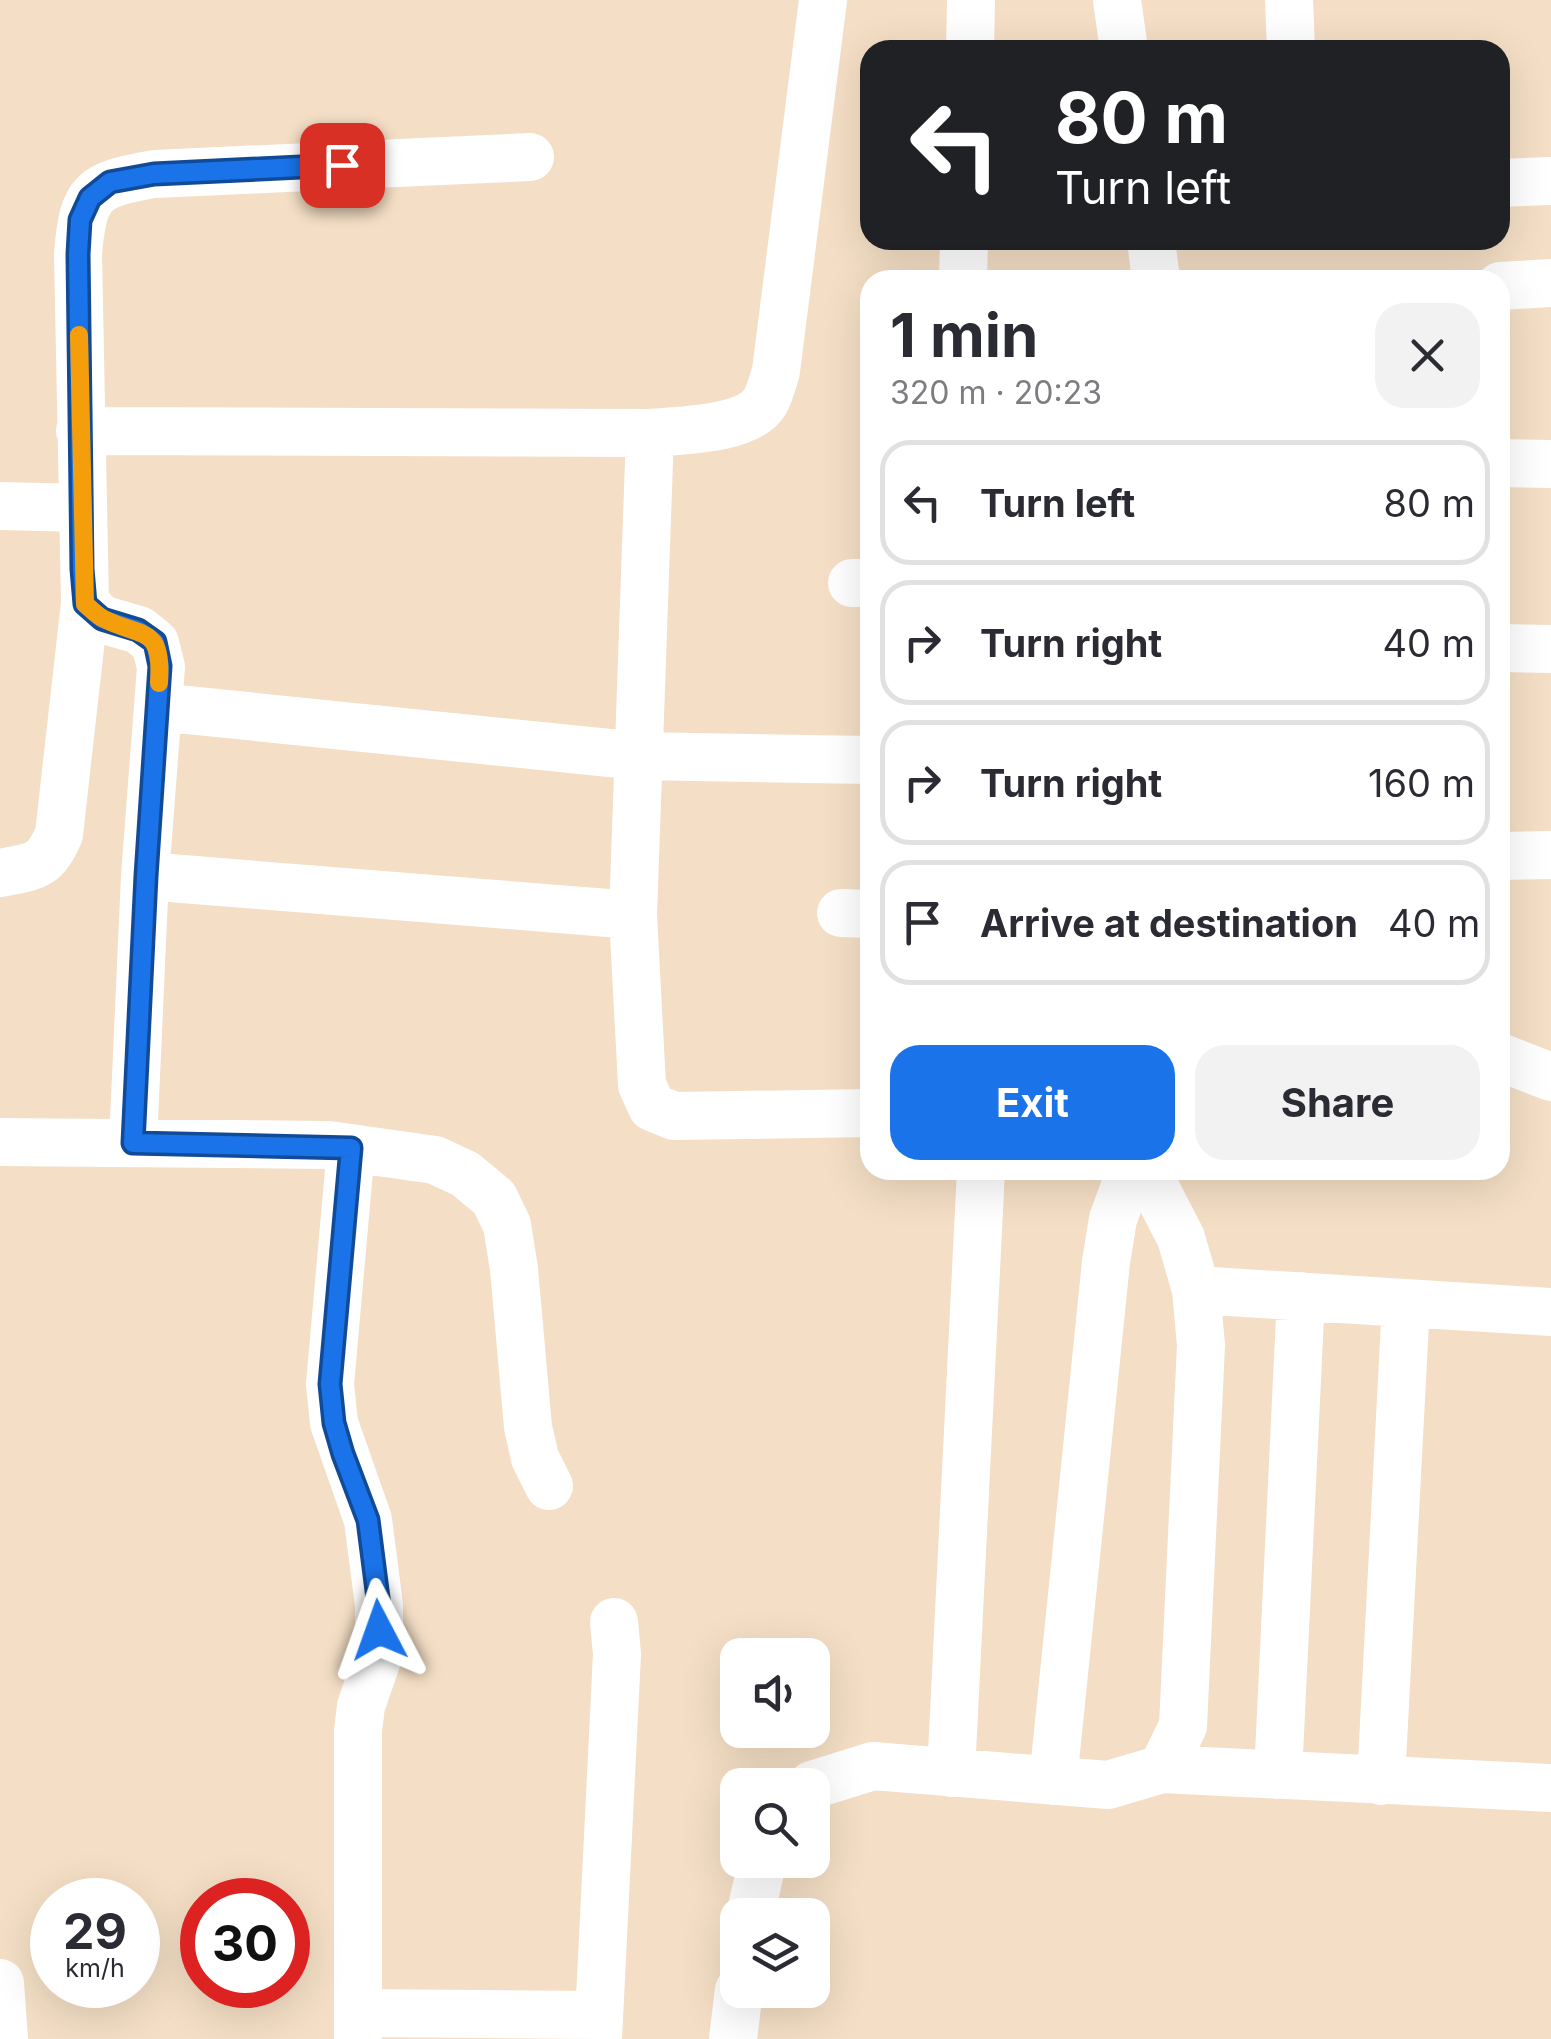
<!DOCTYPE html>
<meta charset="utf-8">
<style>
body{margin:0;font-family:Inter,sans-serif;background:#f2f2f3;color:#2b2b33;height:100vh;display:flex;flex-direction:column;font-size:38px;white-space:nowrap}
*{box-sizing:border-box;margin:0}
p{font-size:32px;color:#7c7c81}
.icon{flex:none;width:55px;height:55px;fill:none;stroke:currentColor;stroke-width:2;stroke-linecap:round;stroke-linejoin:round}
.map{position:relative;flex:1;overflow:hidden}
.details{position:absolute;left:860px;top:270px;width:650px;height:910px;display:flex;flex-direction:column;background:#fff;border-radius:30px;box-shadow:0 10px 40px #0002}
.details>*{flex:none}
.banner{position:absolute;left:860px;top:40px;width:650px;height:210px;border-radius:30px;box-shadow:0 10px 40px #0002;background:#202124;color:#fff;overflow:hidden}
.tools{position:absolute;left:720px;top:1638px;display:grid;gap:20px}
.tools a{display:grid;place-items:center;width:110px;height:110px;border-radius:20px;background:#fff;box-shadow:0 10px 40px #0002;font-size:50px}
.speed{position:absolute;left:30px;top:1878px;display:flex;gap:20px;font-size:50px;font-weight:700;text-align:center}
.speed>*{display:grid;place-content:center;width:130px;height:130px;border-radius:50%;background:#fff;box-shadow:0 10px 40px #0002;line-height:1}
.speed small{font-size:25px;font-weight:400}
.speed .limit{border:15px solid #d22;background:#fff;color:#111}
.pin{position:absolute;display:grid;place-items:center;width:85px;height:85px;color:#fff;margin:-42px;border-radius:20px;box-shadow:0 5px 15px #0006}
.me{position:absolute;width:110px;margin:-55px;rotate:356deg;stroke-linejoin:round;filter:drop-shadow(0 0 8px #0008)}
.turn{display:flex;align-items:center;gap:35px;height:210px;padding:0 30px;font-size:45px}
.turn .icon{width:130px;height:130px;stroke-width:2.5}
.turn b{display:block;font-size:70px;line-height:85px}
.round{display:grid;place-items:center;flex:none;width:105px;height:105px;border-radius:30px;background:#f2f2f3}
.overview{display:flex;align-items:center;justify-content:space-between;height:170px;padding:0 30px}
h1{font-size:60px;font-weight:700;line-height:75px}
.primary-button{display:flex;gap:20px;margin-top:auto;padding:20px 30px}
.primary-button a{flex:1;height:115px;border-radius:30px;background:#1a73e8;color:#fff;font-size:40px;font-weight:700;line-height:115px;text-align:center}
.primary-button a+a{background:#f2f2f3;color:#2b2b33}
ul{padding:0;list-style:none}
li{display:flex;align-items:center;gap:30px;height:125px;margin:0 20px 15px;padding:0 10px;border:5px solid #e1e1e2;border-radius:30px}
li div{flex:1}
li b{display:block;font-size:38px}
li em{font-style:normal}
.map>svg:first-child{display:block}
.lines{fill:none;stroke-linecap:round;stroke-linejoin:round}
.street{stroke:#fff;stroke-width:48}
.route-casing{stroke:#114b97;stroke-width:25}
.route{stroke:#1a73e8;stroke-width:18}
.slow{stroke:#f59e0b;stroke-width:18}
</style>
<div class="map">
<svg width="1551" height="2039" viewBox="0 0 1551 2039">
<rect width="100%" height="100%" fill="#f4dec5"/>
<g class="lines">
<path class="street" d="M 1117,0 L 1124,50
M 1289,0 L 1291,50
M 970,50 L 971,0
M 1500,183 L 1551,181
M 1151,240 L 1156,280
M 963,280 L 964,240
M 1500,286 L 1551,283
M 80,431 L 650,433 C 680,430 747,431 765,402 C 770,393 773,381 776,371 L 823,0
M 650,433 L 633,915 L 642,1085 L 652,1107 L 674,1116 L 870,1113
M 1500,463 L 1551,464
M 0,506 L 81,508
M 852,583 L 870,583
M 1500,648 L 1551,649
M 158,707 L 639,756 L 870,760
M 1500,856 L 1551,855
M 0,873 C 34,866 45,868 59,834 L 85,603
M 145,876 L 633,915
M 841,913 L 870,914
M 1500,1057 L 1551,1077
M 0,1142 L 329,1145 L 435,1160 L 465,1174 L 494,1198 L 507,1225 L 514,1269 L 528,1427 L 535,1458 L 549,1486
M 133,1143 L 145,876 L 161,667 L 155,643 L 139,630 L 101,619 L 85,603 L 78,254 C 83,190 93,185 154,174 L 530,157
M 351,1148 L 330,1384 L 334,1423 L 368,1520 L 379,1605 L 379,1654 L 361,1706 L 358,1731 L 358,2039
M 1196,1290 L 1551,1312
M 1162,1769 L 1551,1788
M 951,1773 L 981,1170
M 1278,1775 L 1301,1296
M 1053,1781 L 1106,1262 L 1113,1219 L 1131,1170
M 1381,1781 L 1406,1303
M 812,1785 L 873,1766 L 1108,1785 L 1162,1769 L 1183,1726 L 1201,1345 L 1196,1290 L 1181,1238 L 1146,1170
M 750,1915 L 763,1860
M 0,1983 L 4,2039
M 358,2013 L 599,2015
M 598,2039 L 617,1654 L 614,1622
M 733,2039 L 739,1990"/>
</g>
<g class="lines">
<defs>
<path id="route" d="M 342,165 L 154,174 L 110,182 L 90,198 L 80,220 L 78,254 L 82,569 L 85,604 L 102,619 L 138,630 L 155,642 L 160,666 L 146,876 L 133,1143 L 351,1148 L 330,1384 L 334,1423 L 343,1454 L 368,1520 L 379,1606 L 379,1630"/>
</defs>
<use href="#route" class="route-casing"/>
<use href="#route" class="route"/>
<path class="slow" d="M 79,335 L 85,604 C 91,609 97,616 104,619 C 142,638 163,625 159,683"/>
</g>
</svg>
<div class="tools">
<a><svg class="icon" aria-label="sound" viewBox="0 0 24 24"><path d="M4 9h4l5-4v14l-5-4H4zM17 9q2 3 0 6"/></svg></a>
<a><svg class="icon" aria-label="search" viewBox="0 0 24 24"><circle cx="10" cy="10" r="6"/><path d="M15 15l6 6"/></svg></a>
<a><svg class="icon" aria-label="layers" viewBox="0 0 24 24"><path d="M12 4l9 5-9 5-9-5zM3 14l9 5 9-5"/></svg></a>
</div>
<div class="speed"><div>29<small>km/h</small></div><div class="limit">30</div></div>
<div class="pin" style="left:342px;top:165px;background:#d93025"><svg class="icon" aria-label="arrive" viewBox="0 0 24 24"><path d="M6 21V4h12l-3 4 3 4H6"/></svg></div>
<svg class="me" style="left:379px;top:1630px" viewBox="-20 -20 40 40"><path d="M0-17L14 15 0 8-14 15z" fill="#1a73e8" stroke="#fff" stroke-width="4"/></svg>
<div class="banner">
<div class="turn"><svg class="icon" aria-label="left" viewBox="0 0 24 24"><path d="M17 20v-9H6M10 6l-5 5 5 5"/></svg><div><b>80 m</b>Turn left</div></div>
</div>
<section class="details">
<div class="overview"><div><h1>1 min</h1><p>320 m · 20:23</p></div><a class="round"><svg class="icon" aria-label="close" viewBox="0 0 24 24"><path d="M6 6l12 12M18 6L6 18"/></svg></a></div>
<ul>
<li><svg class="icon" aria-label="left" viewBox="0 0 24 24"><path d="M17 20v-9H6M10 6l-5 5 5 5"/></svg><div><b>Turn left</b></div><em>80 m</em></li>
<li><svg class="icon" aria-label="right" viewBox="0 0 24 24"><path d="M7 20v-9h11M14 6l5 5-5 5"/></svg><div><b>Turn right</b></div><em>40 m</em></li>
<li><svg class="icon" aria-label="right" viewBox="0 0 24 24"><path d="M7 20v-9h11M14 6l5 5-5 5"/></svg><div><b>Turn right</b></div><em>160 m</em></li>
<li><svg class="icon" aria-label="arrive" viewBox="0 0 24 24"><path d="M6 21V4h12l-3 4 3 4H6"/></svg><div><b>Arrive at destination</b></div><em>40 m</em></li>
</ul>
<div class="primary-button"><a>Exit</a><a>Share</a></div>
</section>
</div>
